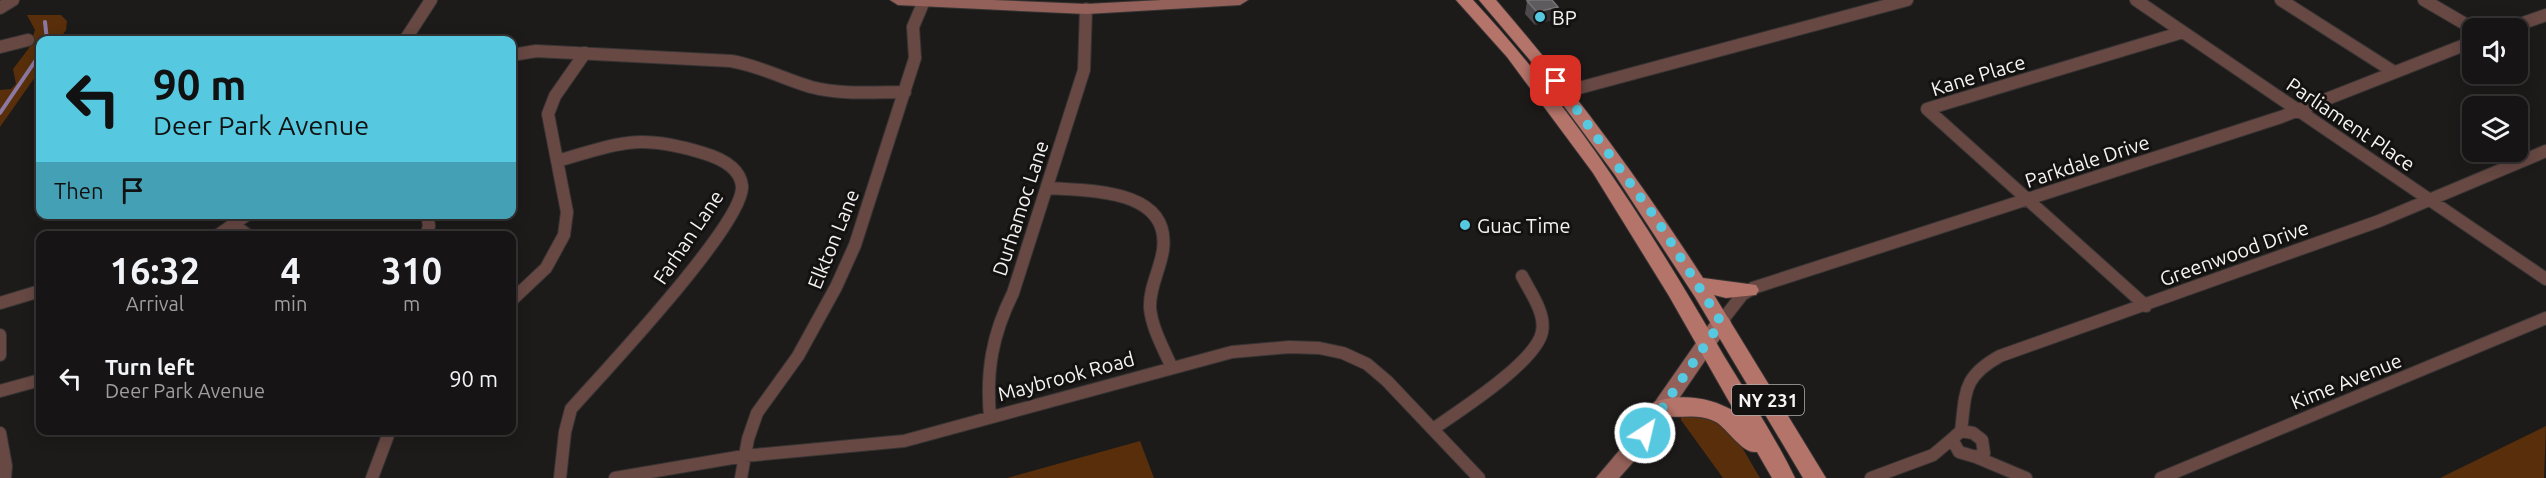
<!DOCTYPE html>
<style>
body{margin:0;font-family:Ubuntu,sans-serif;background:#232122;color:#f1f3f6;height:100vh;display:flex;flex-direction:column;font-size:22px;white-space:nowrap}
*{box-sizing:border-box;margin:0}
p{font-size:20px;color:#9e9ea0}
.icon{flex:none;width:33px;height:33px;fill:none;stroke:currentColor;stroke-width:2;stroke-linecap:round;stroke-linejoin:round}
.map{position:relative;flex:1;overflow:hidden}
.side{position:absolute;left:36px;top:231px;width:480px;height:204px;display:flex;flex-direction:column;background:#161414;border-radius:12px;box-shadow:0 3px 15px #0003,0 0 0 2px #353334}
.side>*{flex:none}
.banner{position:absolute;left:36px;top:36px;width:480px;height:183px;border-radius:12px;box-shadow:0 3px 15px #0003,0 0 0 2px #353334;background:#56c9e1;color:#111;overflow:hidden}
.fabs{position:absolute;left:2462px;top:18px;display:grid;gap:12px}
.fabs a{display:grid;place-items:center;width:66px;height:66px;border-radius:12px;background:#161414;box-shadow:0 3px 15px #0003,0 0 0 2px #353334;font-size:30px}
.pin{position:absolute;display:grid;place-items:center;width:51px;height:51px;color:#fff;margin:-26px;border-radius:12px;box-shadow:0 3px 9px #0006}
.me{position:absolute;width:66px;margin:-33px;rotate:35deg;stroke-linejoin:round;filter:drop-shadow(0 0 4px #0008)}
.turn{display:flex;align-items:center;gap:21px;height:126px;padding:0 18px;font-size:27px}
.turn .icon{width:78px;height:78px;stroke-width:2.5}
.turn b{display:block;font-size:42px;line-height:51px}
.then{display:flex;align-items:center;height:57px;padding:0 18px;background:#0003;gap:12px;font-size:22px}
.eta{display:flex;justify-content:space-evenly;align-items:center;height:102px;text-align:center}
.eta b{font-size:36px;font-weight:700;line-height:42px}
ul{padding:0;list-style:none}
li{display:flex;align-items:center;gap:18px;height:90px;padding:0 18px}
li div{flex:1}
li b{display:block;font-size:22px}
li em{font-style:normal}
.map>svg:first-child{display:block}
.green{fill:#582f0a}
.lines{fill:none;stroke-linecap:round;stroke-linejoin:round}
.stream{stroke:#8b79a3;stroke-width:4}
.street-casing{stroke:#373434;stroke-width:14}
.secondary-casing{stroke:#373434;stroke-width:2}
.primary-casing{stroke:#373434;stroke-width:2}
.street{stroke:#674843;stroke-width:12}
.secondary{fill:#936159;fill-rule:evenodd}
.primary{fill:#b5746a;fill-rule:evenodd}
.wall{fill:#4b494b}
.shaded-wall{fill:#312e30}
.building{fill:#5d5b5d;stroke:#757374;stroke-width:1.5}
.route{stroke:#56c9e1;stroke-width:10;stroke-dasharray:0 18}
.poi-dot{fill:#56c9e1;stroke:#141111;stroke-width:2}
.labels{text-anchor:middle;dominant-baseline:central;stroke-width:6;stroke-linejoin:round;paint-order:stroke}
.shield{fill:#141111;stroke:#b2afaf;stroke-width:1.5}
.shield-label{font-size:18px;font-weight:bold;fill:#f5f3f3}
.poi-label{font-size:20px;fill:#f5f3f3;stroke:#141111;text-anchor:start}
.street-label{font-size:20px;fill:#f5f3f3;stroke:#141111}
</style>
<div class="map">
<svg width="2546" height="478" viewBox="0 0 2546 478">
<rect width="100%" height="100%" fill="#1d1a1a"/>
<path class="green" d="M 27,15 L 61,15 L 67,21 L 66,30 L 59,40 L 40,40 L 40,70 L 0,127 L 0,90 L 11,89 L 16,84 L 13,69 L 29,48 L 35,30 Z
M 1694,412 L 1729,425 L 1760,478 L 1723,478 L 1681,420 L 1681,415 Z
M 2546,426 L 2544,478 L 2440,478 Z
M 1140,441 L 1154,478 L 1007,478 Z"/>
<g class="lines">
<path class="stream" d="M 45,22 L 47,40
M 0,113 L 40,54"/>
<defs>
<path id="street" d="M 2136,0 L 2546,279
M 2281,0 L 2394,72
M 2424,0 L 2472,28
M 0,8 L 13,0
M 2509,28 L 2546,15
M 405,40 L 431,0
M 0,47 L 28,40
M 512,55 L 536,51 L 731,61 C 760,66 784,79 811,87 C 841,95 875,92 905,92
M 1564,92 L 1907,0
M 557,161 C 620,143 638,133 703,153 C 720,158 740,167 742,186 C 745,223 601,375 571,409 L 565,432 L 560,478
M 1047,188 C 1088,191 1171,188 1163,250 C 1160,270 1149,288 1150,308 C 1152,329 1164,349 1172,368
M 234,225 L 249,236
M 217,236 L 248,214
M 426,236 L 429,226 L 427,214
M 512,300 L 546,268 L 564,235 L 567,212 L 548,114 L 555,96 L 585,53
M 0,303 L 40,291
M 2146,306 L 1927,109 L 2183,32
M 1721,322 L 1742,295 L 1753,288 L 2281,117 L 2472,42
M 0,335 L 0,355
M 0,391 L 40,380
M 990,417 C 986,371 992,335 1013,293 L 1084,70 L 1086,9
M 1433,429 C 1459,411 1536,362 1542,332 C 1546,313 1530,292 1522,276
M 1961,431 C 1966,392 1962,377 2000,356 L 2379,221 L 2546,151
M 1961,431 L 1973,433 L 1982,440 L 1984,453 L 1976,457 L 1959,452 L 1952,439 Z
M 0,433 L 6,466 L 5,478
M 1976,457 L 2026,478
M 372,478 L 390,430
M 615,478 L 744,456 L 904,441 L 1232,352 L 1289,347 L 1319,348 L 1343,353 L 1367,364 L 1387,381 L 1479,478
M 741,478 L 748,439 L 757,413 L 798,356 L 836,287 L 855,245 L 915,58 L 913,27 L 924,1
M 1871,478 L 1933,455 L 1952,439
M 2161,478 L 2546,318"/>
<path id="secondary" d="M 890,0 L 993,0 L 1086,4 L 1162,0 L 1248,0 L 1240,5 L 1086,14 L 898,5 Z
M 1721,315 L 1728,317 L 1731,322 L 1728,327 L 1643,451 L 1619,478 L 1596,478 L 1629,439 L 1714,317 Z"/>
<path id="primary" d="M 1456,0 L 1473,0 C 1574,109 1650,228 1724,356 C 1748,396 1775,436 1795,478 L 1772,478 L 1757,452 C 1742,454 1729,430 1716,422 C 1696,411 1674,421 1654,414 L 1651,408 L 1654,402 C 1679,393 1712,397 1735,412 L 1669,296 L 1593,173 L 1507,57 Z
M 1479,0 L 1496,0 C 1572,88 1640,180 1703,278 L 1756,285 L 1759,290 L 1756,295 L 1726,298 L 1714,295 L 1826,478 L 1803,478 L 1695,297 L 1615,175 L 1529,59 Z"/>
</defs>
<use href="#street" class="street-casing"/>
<use href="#secondary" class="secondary-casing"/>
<use href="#primary" class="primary-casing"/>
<use href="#street" class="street"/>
<use href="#secondary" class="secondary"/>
<use href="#primary" class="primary"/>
</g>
<path class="wall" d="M 1527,1 L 1558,7 L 1555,19 L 1535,25 L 1525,14 Z"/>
<path class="shaded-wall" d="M 1558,7 L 1555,19 L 1535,25 L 1537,12 Z"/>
<path class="building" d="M 1531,0 L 1552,0 L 1558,7 L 1537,12 L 1527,1 Z"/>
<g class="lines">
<path class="route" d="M 1556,81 L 1657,220 L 1721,322 L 1645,433"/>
</g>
<g class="poi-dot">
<circle cx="1540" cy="17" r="6"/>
<circle cx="1465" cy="225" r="6"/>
</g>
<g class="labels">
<rect class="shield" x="1732" y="385" width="72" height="30" rx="4.5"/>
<g class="shield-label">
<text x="1768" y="400">NY 231</text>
</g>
<g class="poi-label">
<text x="1552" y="17">BP</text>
<text x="1477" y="225">Guac Time</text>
</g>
<g class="street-label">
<text transform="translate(1978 75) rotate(-17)">Kane Place</text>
<text transform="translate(2351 124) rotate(34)">Parliament Place</text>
<text transform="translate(2087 161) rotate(-18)">Parkdale Drive</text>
<text transform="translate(1020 208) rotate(-72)">Durhamoc Lane</text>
<text transform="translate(688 237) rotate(-56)">Farhan Lane</text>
<text transform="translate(833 239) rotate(-68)">Elkton Lane</text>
<text transform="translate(2234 253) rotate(-20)">Greenwood Drive</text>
<text transform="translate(1066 376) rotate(-15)">Maybrook Road</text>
<text transform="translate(2346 381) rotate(-22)">Kime Avenue</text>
</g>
</g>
</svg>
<div class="fabs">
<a><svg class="icon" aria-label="sound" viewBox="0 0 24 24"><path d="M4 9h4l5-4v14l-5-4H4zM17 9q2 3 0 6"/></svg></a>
<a><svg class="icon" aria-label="layers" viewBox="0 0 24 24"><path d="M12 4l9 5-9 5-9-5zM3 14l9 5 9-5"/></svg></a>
</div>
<div class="pin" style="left:1556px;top:81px;background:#d93025"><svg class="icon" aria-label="arrive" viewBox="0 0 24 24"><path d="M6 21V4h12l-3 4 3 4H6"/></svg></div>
<svg class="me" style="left:1645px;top:433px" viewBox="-20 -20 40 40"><circle r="17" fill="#56c9e1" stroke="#fff" stroke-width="3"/><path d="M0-11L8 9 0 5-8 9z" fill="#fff"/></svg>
<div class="banner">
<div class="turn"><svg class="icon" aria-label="left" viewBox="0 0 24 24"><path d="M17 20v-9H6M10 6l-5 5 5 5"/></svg><div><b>90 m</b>Deer Park Avenue</div></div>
<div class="then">Then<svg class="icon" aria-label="arrive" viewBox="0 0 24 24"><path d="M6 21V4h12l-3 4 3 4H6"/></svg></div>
</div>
<section class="side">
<div class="eta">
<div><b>16:32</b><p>Arrival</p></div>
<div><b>4</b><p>min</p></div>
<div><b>310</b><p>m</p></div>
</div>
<ul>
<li><svg class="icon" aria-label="left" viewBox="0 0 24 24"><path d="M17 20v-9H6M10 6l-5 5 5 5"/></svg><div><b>Turn left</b><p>Deer Park Avenue</p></div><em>90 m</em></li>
</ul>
</section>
</div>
